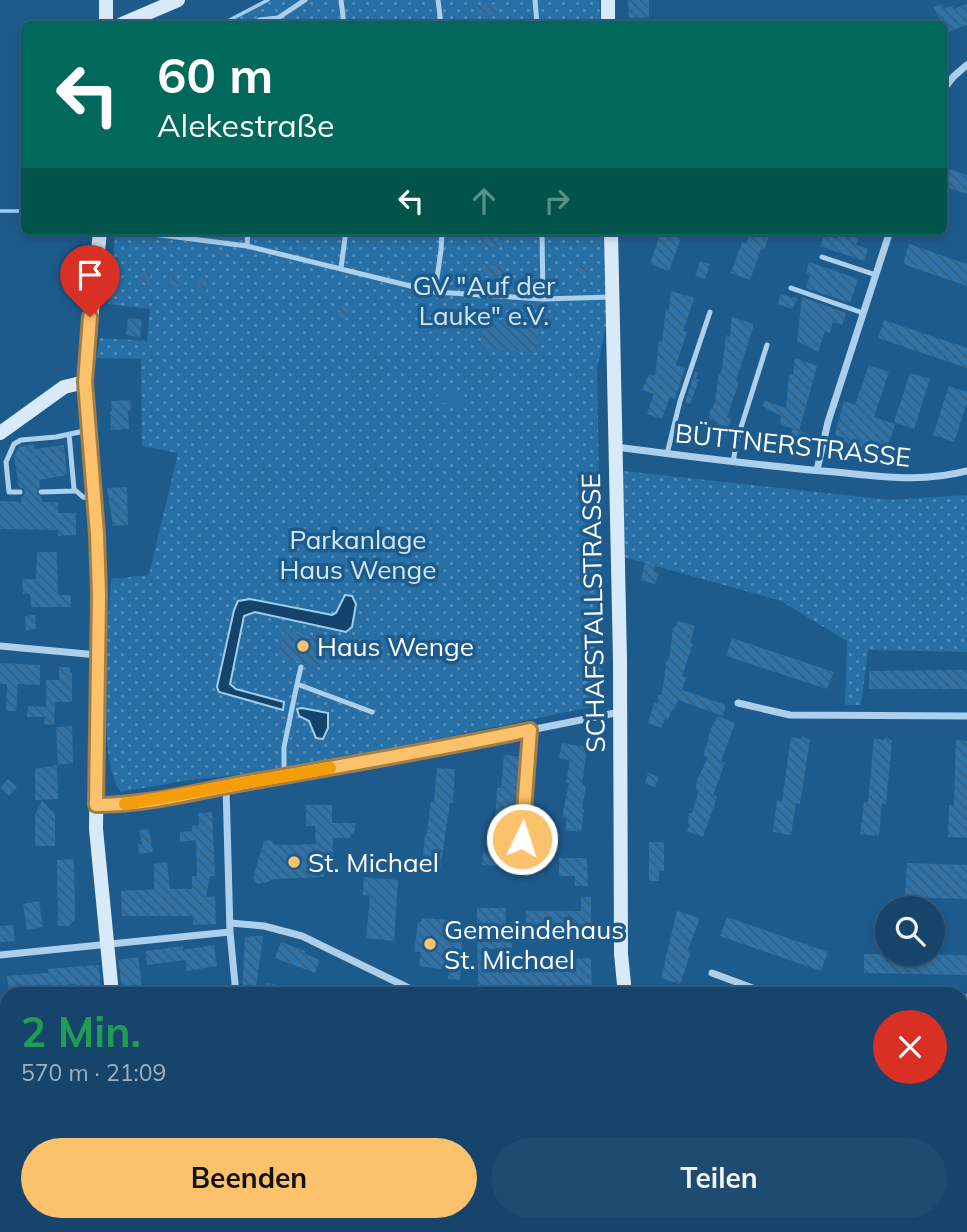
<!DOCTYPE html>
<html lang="de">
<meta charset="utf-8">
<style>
body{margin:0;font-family:Mulish,sans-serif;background:#1f4b70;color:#f1f3f6;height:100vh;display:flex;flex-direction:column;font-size:26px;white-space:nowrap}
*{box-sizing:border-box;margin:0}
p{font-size:23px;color:#9eb0c1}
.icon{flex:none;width:38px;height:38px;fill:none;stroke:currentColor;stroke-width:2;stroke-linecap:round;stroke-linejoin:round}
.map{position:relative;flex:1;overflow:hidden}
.drawer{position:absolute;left:0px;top:987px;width:968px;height:245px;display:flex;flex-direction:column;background:#16446a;border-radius:21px 21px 0 0;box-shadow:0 4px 10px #0003,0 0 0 2px #355c7e}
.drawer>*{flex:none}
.guide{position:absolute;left:21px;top:21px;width:926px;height:214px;border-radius:10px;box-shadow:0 4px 10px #0003,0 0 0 2px #355c7e;background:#00695c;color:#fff;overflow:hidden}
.fabs{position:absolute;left:875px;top:896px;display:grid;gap:14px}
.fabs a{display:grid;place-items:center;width:70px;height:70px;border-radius:50%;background:#16446a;box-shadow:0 4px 10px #0003,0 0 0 2px #355c7e;font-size:35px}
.pin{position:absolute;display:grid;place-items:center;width:60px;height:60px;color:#fff;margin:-72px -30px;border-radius:50% 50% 50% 0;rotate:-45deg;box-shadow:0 0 7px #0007}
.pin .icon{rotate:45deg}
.me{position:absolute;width:77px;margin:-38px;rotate:4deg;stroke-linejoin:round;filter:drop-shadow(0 0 5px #0008)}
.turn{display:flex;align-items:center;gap:24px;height:147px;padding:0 21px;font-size:32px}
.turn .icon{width:91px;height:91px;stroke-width:2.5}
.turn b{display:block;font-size:49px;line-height:60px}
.lanes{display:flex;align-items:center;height:66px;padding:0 21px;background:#0003;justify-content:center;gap:35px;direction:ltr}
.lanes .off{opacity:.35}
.round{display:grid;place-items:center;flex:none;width:74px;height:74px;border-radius:37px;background:#1f4b70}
.headline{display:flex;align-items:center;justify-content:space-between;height:119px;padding:0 21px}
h1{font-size:42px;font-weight:700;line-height:52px;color:#1e9e55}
.button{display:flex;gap:14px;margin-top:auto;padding:14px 21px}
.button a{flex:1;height:80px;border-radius:42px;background:#fbc16b;color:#111;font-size:28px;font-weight:700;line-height:80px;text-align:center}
.button a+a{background:#1f4b70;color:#f1f3f6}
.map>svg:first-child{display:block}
.wetland{fill:url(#wetland-marsh)}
.park{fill:url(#park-dots)}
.pitch{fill:#286fa6}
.water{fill:#14446c;stroke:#9fcdee;stroke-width:2}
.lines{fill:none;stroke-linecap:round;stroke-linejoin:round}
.stream{stroke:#9fcdee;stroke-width:3.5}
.building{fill:url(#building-back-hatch)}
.lane{stroke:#acd0ec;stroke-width:5}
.street{stroke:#acd0ec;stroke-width:7}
.secondary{stroke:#d8eaf9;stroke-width:14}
.route-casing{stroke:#a37d46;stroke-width:18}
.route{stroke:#fbc16b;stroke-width:12}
.slow{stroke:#f59e0b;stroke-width:12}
.poi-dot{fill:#fbc16b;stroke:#1e5b8d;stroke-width:2.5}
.labels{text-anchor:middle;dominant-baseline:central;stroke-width:7;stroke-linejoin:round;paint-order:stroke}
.park-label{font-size:26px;fill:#d1e8f9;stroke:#1e5b8d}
.street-label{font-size:26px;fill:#fff;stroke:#1e5b8d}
.poi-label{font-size:26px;fill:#fff;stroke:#1e5b8d;text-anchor:start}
</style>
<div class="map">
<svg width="967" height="1232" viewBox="0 0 967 1232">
<defs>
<pattern id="wetland-marsh" width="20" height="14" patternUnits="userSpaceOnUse" patternTransform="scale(1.75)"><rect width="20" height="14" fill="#286fa6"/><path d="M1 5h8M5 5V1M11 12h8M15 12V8" fill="none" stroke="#538cb8"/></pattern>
<pattern id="park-dots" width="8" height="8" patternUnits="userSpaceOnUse" patternTransform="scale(1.75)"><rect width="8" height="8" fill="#286fa6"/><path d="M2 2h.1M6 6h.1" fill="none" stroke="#538cb8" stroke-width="1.8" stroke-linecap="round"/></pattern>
<pattern id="building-back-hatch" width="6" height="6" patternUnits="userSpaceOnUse" patternTransform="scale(1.75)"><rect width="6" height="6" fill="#2e74ab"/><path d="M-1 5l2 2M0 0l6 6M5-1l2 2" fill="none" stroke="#3e5e77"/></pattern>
</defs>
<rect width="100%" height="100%" fill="#1e5b8d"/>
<path class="wetland" d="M 300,1226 L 472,1227 L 500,1232 L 298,1232 Z"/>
<path class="park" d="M 269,0 L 599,0 L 601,24 L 222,24 Z
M 115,231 L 611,231 L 612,297 L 597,369 L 603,695 L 600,702 L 591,707 L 286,770 L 189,780 L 121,792 C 95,762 109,621 111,579 L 149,575 L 178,453 L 142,446 L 141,359 L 96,358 L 100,338 L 147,341 L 150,309 L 108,304 L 112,286 Z
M 615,470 L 891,500 L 967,495 L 967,652 L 868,650 L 861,705 L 845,705 L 847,641 L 781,601 L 620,556 Z"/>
<path class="pitch" d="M 439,392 L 465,396 L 464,406 L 437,402 Z"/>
<path class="water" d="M 345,595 L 352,596 L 356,604 L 352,627 L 346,632 L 255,612 L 244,616 L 230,684 L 236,689 L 284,702 L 283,710 L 219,692 L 217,687 L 234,610 L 238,601 L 250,599 L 332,615 L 336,613 Z
M 302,708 L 328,713 L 328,728 L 323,739 L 316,738 L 309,721 L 299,716 L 297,709 Z"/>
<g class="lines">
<path class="stream" d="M 222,24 L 268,0
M 0,211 L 24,211"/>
</g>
<path class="building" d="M 628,0 L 649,0 L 649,17 L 629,18 Z
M 497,4 L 498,13 L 478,16 L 476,6 Z
M 942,4 L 944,9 L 953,5 L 954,9 L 967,4 L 967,25 L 945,33 L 943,24 L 933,7 Z
M 943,167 L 967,175 L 967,194 L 943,186 Z
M 661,231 L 679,231 L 677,237 L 681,238 L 669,271 L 650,264 Z
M 751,231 L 771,231 L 764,250 L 761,249 L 750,280 L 731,273 L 742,242 L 746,244 Z
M 840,231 L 861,231 L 856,245 L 868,249 L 864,261 L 820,246 L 824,234 L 837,239 Z
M 483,237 L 502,237 L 502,247 L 483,247 Z
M 909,244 L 967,264 L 967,286 L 903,264 Z
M 700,261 L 710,264 L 705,279 L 695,276 Z
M 809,262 L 858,279 L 850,303 L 806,288 L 810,275 L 806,273 Z
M 577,265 L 587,265 L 588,275 L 578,275 Z
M 483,266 L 504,266 L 503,276 L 483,276 Z
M 142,271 L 151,274 L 148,284 L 139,281 Z
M 171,276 L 180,279 L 176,289 L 168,286 Z
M 201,277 L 209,280 L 206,291 L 197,288 Z
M 671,291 L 694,298 L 683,331 L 687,332 L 676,365 L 685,368 L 675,399 L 670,397 L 662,419 L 647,414 L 654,394 L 642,390 L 649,374 L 655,376 L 659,341 L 662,342 L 666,309 L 669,310 Z
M 781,294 L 798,299 L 792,309 L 778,304 Z
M 802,297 L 846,313 L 842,325 L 833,322 L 830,333 L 825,331 L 818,352 L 797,341 Z
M 341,306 L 350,309 L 346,319 L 337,316 Z
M 732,317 L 753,324 L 753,328 L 736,381 L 739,382 L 727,417 L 731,419 L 727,436 L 714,432 L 717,422 L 709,419 L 710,410 L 715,403 L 718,377 L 722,370 L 726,335 L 730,337 Z
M 128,318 L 142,320 L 140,337 L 126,335 Z
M 484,320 L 539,325 L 536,353 L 481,348 Z
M 884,320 L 967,348 L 967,368 L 878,338 Z
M 795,358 L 817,366 L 799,431 L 780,424 L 781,416 L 762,406 L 765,401 L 786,408 L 789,374 L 793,375 Z
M 869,365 L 889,372 L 874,417 L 895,424 L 886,451 L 864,448 L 843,441 L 844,438 L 835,435 L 844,401 L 855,405 Z
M 695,372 L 698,373 L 696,379 L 699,380 L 690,404 L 685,403 Z
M 910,373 L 930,379 L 914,429 L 894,422 Z
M 949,386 L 967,392 L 967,403 L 954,442 L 933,435 Z
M 130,400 L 131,410 L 128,411 L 129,429 L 111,430 L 110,411 L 112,411 L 111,401 Z
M 793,429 L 808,434 L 804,445 L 789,440 Z
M 34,444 L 35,449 L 64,445 L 67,475 L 39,480 L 40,487 L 36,493 L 41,497 L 42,502 L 58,502 L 58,513 L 76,513 L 76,535 L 58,536 L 58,530 L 0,529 L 0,501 L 22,502 L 21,497 L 25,493 L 24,489 L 19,487 L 14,456 L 19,447 Z
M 127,487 L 128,525 L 113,526 L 107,488 Z
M 37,552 L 57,552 L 58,595 L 71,595 L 71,607 L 31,607 L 30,594 L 23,594 L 22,579 L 36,579 Z
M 645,563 L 655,565 L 654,571 L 659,573 L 655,584 L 641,580 Z
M 35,615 L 36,629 L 26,630 L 25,616 Z
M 678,621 L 695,626 L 690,643 L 693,644 L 682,676 L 686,678 L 682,690 L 726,705 L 723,716 L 678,700 L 674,710 L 672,709 L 668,720 L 665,719 L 661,728 L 648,723 L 654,703 L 658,704 L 658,695 L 661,695 L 663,688 L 666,662 L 668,661 L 670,654 L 673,627 L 675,627 Z
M 284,630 L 328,640 L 322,667 L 278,657 Z
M 732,638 L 834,672 L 827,689 L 726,656 Z
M 0,663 L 40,665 L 40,685 L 18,684 L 16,711 L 6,711 L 7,684 L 0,684 Z
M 59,667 L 70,667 L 70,673 L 72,673 L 72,702 L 55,702 L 54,725 L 44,724 L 45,717 L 27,717 L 28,706 L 46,707 L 46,680 L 59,680 Z
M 954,670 L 967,670 L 967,689 L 869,689 L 869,671 Z
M 718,716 L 735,723 L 721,762 L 725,763 L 713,795 L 717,797 L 703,837 L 687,831 L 690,824 L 688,823 L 689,813 L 692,813 L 699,790 L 696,789 L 697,780 L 708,757 L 704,756 L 705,747 L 707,746 L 710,730 Z
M 72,726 L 73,763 L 58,765 L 56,727 Z
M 802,736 L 810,740 L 800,804 L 796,803 L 791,835 L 773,832 L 777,800 L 782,801 L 791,737 L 801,739 Z
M 885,737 L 892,741 L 886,804 L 882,803 L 879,836 L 860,834 L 864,802 L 868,802 L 874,738 L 884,740 Z
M 956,740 L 967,741 L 967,838 L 948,837 L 949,805 L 954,805 Z
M 562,743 L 587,747 L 582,785 L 586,786 L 582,809 L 584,809 L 581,832 L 565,830 L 567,818 L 562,817 L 569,783 L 566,783 L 570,760 L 559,758 Z
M 504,755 L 523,757 L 520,793 L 516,793 L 513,823 L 510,823 L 507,856 L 499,855 L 498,866 L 482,865 L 483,853 L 488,854 L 491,822 L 495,822 L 497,788 L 501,788 Z
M 57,765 L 58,799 L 35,800 L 35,769 Z
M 437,768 L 455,769 L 453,803 L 450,803 L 440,870 L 422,868 L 425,834 L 427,834 L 431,801 L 434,802 Z
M 648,773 L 659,777 L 655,787 L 645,784 Z
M 8,779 L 17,787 L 9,796 L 0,788 Z
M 42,801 L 55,814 L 55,846 L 35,846 L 35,815 Z
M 306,805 L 332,805 L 332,823 L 355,823 L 355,830 L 349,838 L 333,838 L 333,858 L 324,869 L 324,877 L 274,879 L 265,883 L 257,884 L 253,878 L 264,841 L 270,840 L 275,845 L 316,844 L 315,826 L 306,826 Z
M 212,812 L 215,876 L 210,876 L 206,897 L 215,896 L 216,924 L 193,925 L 193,916 L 122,916 L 121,891 L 154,889 L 154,864 L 167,862 L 170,889 L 192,889 L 192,876 L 197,876 L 196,840 L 180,842 L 180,832 L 192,831 L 192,826 L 199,825 L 198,813 Z
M 149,829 L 153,852 L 139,854 L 138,844 L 142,844 L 139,830 Z
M 649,842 L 664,842 L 664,871 L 659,871 L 659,881 L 649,881 Z
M 559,858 L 587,858 L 588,886 L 575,886 L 575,876 L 559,876 Z
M 74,859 L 75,919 L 69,926 L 58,926 L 57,860 Z
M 907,863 L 967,865 L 967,899 L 905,897 Z
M 364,877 L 398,880 L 394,941 L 366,938 L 370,896 L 363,895 Z
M 581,897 L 591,897 L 591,929 L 526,933 L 526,911 L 581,911 Z
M 39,901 L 43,927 L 27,930 L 23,904 Z
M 477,908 L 506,908 L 505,934 L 511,934 L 512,949 L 489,949 L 489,969 L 561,968 L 561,962 L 566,962 L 566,959 L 591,958 L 592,994 L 478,994 Z
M 677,911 L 700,918 L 688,950 L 691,952 L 680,984 L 661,978 Z
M 727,917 L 828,952 L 821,971 L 720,936 Z
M 422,918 L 463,921 L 460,980 L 448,979 L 449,970 L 419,966 L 421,952 L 414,952 L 418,922 L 421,922 Z
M 13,925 L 15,941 L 0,942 L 0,926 Z
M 252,936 L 263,936 L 255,994 L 242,994 L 245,938 Z
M 281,942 L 306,951 L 305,954 L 320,960 L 315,973 L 275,958 Z
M 214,945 L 217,966 L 187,971 L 185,960 L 147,965 L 146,951 L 183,946 L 183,950 Z
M 864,954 L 967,955 L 967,975 L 864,973 Z
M 138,957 L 143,994 L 123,994 L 118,960 Z
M 99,965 L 101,989 L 77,991 L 76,984 L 37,987 L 38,994 L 9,994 L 7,976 L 48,973 L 48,969 Z
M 266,983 L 277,985 L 276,994 L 262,994 Z"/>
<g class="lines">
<path class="lane" d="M 341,0 L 344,24
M 438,0 L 441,24
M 535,0 L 537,24
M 252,24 L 260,20 L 278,18 L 305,0
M 153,231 L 153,234 L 247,246 L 435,292 L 543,299 L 612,297
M 542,231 L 543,299
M 247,246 L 248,231
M 822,257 L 876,275
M 341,268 L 346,231
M 791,288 L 863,313
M 435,292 L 441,250 L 442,231
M 69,434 L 74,489 L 83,497 L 93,499
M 667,454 L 680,401 L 710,312
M 733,462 L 737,440 L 767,345
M 20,492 L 9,492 L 6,462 L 14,444 L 21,440 L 56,437 L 89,430
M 41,492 L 75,491
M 297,684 L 301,667
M 284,776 L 284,747 L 297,684 L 372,712
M 520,863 L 530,730"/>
<path class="street" d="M 943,90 L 953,77 L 967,65
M 616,447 C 685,456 754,465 823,471 C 873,475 918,484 967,471
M 817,470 L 828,422 L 890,231
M 0,646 L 98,655
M 738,703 L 790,715 L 967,716
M 226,787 L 230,932 L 236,994
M 96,805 C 154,805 212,789 269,779 C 387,758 503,736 620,712
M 230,923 L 264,926 L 302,936 L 421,994
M 0,955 L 230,932
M 712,973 L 769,994
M 961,998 L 967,998
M 0,1169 L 7,1184
M 962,1212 L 967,1197
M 27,1225 L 30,1232"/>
<path class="secondary" d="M 608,0 L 608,24
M 106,24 L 106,0
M 122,24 L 178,0
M 100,231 L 85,382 L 97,534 L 99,595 L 96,829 L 112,994
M 611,231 L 620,660 L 621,954 L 625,994
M 0,433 L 64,387 L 85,382
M 961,1212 L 967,1213
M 135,1225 L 136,1232"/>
</g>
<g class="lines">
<defs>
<path id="route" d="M 90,317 L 85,382 L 97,534 L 99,595 L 96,805 C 146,805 195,792 244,783 C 340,766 435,750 530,730 L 522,839"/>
</defs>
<use href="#route" class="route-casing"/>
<use href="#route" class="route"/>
<path class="slow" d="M 125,804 L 330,768"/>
</g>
<g class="poi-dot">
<circle cx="303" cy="646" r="7"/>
<circle cx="294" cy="862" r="7"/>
<circle cx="430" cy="944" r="7"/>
</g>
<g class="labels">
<g class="park-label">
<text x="484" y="285">GV "Auf der<tspan x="484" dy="30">Lauke" e.V.</tspan></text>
<text x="358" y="539">Parkanlage<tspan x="358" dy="30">Haus Wenge</tspan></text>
</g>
<g class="street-label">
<text transform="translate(793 445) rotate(6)">BÜTTNERSTRASSE</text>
<text transform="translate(593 613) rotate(-91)">SCHAFSTALLSTRASSE</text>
</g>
<g class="poi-label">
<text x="317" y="646">Haus Wenge</text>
<text x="308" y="862">St. Michael</text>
<text x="444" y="929">Gemeindehaus<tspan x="444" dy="30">St. Michael</tspan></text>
</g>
</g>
</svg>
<div class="fabs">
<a><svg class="icon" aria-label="search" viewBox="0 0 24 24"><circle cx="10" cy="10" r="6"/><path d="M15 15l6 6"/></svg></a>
</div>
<div class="pin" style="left:90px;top:317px;background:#d93025"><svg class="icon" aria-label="arrive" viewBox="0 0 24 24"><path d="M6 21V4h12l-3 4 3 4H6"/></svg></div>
<svg class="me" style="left:522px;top:839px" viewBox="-20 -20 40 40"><circle r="17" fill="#fbc16b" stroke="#fff" stroke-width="3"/><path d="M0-11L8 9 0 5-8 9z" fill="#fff"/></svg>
<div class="guide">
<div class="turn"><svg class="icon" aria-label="left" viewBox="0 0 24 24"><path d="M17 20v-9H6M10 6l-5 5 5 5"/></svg><div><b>60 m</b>Alekestraße</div></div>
<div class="lanes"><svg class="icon" aria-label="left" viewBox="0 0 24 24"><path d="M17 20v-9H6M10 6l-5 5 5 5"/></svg><svg class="icon off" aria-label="ahead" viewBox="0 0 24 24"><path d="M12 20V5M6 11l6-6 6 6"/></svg><svg class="icon off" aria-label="right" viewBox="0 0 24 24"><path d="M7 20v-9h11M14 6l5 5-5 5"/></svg></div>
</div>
<section class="drawer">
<div class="headline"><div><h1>2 Min.</h1><p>570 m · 21:09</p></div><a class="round" style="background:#d93025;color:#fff"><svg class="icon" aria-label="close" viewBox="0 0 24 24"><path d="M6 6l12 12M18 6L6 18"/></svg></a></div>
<div class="button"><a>Beenden</a><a>Teilen</a></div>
</section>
</div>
